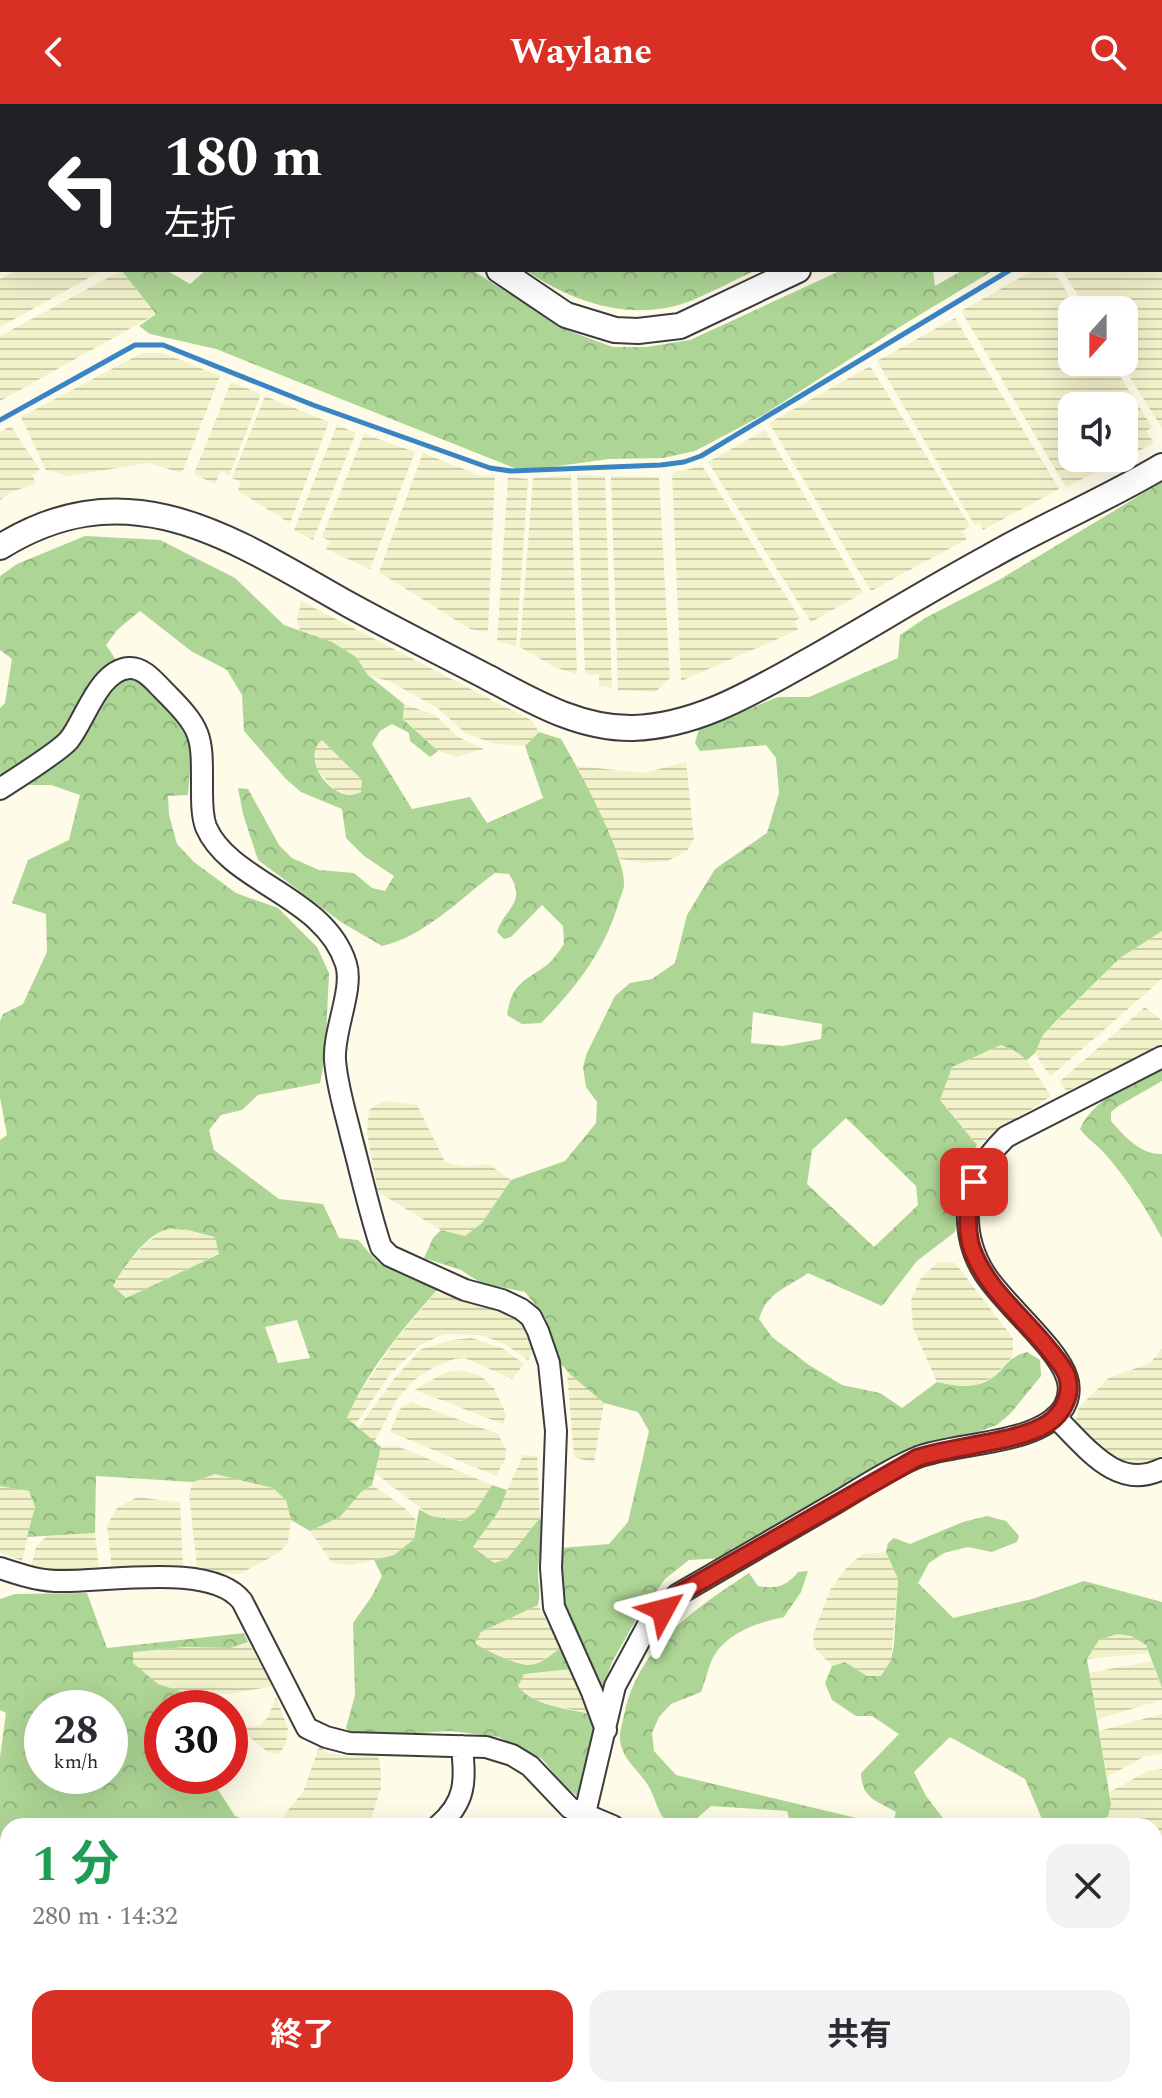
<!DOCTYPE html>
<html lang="ja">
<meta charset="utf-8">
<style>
body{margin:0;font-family:Spectral,"Noto Sans JP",serif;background:#f2f2f3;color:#2b2b33;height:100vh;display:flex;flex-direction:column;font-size:30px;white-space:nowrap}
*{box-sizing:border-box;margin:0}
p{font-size:26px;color:#7c7c81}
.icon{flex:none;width:44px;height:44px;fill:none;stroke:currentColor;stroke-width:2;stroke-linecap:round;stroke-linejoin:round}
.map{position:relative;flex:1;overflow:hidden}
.side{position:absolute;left:0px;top:1714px;width:1162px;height:280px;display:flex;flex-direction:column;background:#fff;border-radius:24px 24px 0 0;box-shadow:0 8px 32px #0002}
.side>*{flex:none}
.top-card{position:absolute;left:0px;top:0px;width:1162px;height:168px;box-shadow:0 8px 32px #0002;background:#202124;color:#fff;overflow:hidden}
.needle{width:52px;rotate:201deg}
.tools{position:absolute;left:1058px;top:192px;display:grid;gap:16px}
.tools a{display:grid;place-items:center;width:80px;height:80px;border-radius:16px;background:#fff;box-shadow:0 8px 32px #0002;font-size:40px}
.speed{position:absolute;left:24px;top:1586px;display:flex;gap:16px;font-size:40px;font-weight:700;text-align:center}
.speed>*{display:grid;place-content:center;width:104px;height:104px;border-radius:50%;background:#fff;box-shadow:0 8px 32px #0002;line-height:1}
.speed small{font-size:20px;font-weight:400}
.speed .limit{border:12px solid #d22;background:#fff;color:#111}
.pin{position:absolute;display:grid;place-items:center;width:68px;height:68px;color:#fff;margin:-34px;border-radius:16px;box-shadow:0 4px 12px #0006}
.me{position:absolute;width:88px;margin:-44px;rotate:52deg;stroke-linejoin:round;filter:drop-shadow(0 0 6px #0008)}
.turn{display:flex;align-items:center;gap:28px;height:168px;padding:0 32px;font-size:36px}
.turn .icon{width:104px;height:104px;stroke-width:2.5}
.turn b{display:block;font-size:56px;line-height:68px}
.round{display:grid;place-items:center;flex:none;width:84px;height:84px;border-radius:24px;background:#f2f2f3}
.head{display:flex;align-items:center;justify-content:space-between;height:136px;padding:0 32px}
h1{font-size:48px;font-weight:700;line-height:60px;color:#1e9e55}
.button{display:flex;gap:16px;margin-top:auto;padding:16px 32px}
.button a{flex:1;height:92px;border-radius:24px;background:#d93025;color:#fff;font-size:32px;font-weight:700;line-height:92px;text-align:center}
.button a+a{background:#f2f2f3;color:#2b2b33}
header{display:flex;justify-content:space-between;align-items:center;height:104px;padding:0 32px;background:#d93025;color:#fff;font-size:36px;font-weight:700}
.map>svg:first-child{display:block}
.farmland{fill:url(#farmland-rules);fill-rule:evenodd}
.forest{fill:url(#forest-crowns);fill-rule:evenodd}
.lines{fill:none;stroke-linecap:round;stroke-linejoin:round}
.stream{stroke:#3a84c5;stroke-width:5}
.minor-casing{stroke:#3d3d3d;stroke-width:24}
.tertiary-casing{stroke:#3d3d3d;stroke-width:28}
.minor{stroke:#fff;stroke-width:20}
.tertiary{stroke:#fff;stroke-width:24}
.route-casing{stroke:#8d1f18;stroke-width:20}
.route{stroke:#d93025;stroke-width:14}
</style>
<header><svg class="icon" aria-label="back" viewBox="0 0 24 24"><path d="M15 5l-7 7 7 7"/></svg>Waylane<svg class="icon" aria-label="search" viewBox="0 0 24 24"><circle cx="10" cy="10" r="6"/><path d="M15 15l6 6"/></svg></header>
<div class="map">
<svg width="1162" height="1994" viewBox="0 0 1162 1994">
<defs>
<pattern id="farmland-rules" width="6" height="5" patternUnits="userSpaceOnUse" patternTransform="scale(2)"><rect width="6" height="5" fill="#f1f1ca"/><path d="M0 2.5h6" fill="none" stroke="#cdcdac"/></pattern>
<pattern id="forest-crowns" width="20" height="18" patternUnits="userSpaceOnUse" patternTransform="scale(2)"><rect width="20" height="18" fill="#add595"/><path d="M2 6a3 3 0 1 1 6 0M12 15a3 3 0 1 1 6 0" fill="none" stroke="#94b67f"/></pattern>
</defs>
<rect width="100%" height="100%" fill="#fefbe8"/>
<path class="farmland" d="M 1160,127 L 1162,130 L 1162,324 L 1120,258 L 1124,258 L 1124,206 L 1087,206 L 1062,166 L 1160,166 Z
M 16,166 L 103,166 L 0,223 L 0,175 Z
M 1034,166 L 1053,166 L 1078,206 L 1072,206 L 1072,258 L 1111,258 L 1152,323 L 1146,327 L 1154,339 L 1066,383 L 961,207 ZM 1124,302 L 1124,354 L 1072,354 L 1072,302 Z
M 121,167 L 156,210 L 0,297 L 0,232 Z
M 955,214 L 1059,385 L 983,426 L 979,419 L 975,422 L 877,257 Z
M 142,249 L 163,249 L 220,272 L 182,369 L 148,359 L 68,372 L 46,366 L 21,313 Z
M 870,262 L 970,422 L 962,427 L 967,435 L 871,487 L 769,319 Z
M 231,278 L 261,290 L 229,372 L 221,366 L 215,380 L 194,370 Z
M 265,292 L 329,318 L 290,419 L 238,387 L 241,378 L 232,374 Z
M 337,321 L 356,329 L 313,436 L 294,426 Z
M 11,322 L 40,366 L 32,371 L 36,379 L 10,389 L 0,396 L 0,328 Z
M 765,326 L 863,489 L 811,518 L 708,358 Z
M 364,330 L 415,348 L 370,465 L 326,445 L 330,437 L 322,433 Z
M 423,349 L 481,372 L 495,373 L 488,528 L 470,525 L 379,468 Z
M 702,362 L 800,514 L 795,517 L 798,526 L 681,577 L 672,369 Z
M 571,371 L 577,570 L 554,563 L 520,543 L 533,374 Z
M 577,371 L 605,372 L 612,584 L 599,582 L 599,571 L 585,570 Z
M 611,372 L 659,373 L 670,574 L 655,588 L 618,586 Z
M 508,373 L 528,375 L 516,542 L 497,537 Z
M 301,497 L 531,616 L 539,628 L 525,642 L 492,639 L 465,629 L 439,605 L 391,578 L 368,571 L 356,553 L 332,538 L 300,527 L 297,516 Z
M 404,600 L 435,611 L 458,633 L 484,645 L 457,653 L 438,647 L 403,614 Z
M 322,635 L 362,676 L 361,688 L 349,692 L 335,686 L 318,667 L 312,651 L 315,641 Z
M 686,658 L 694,735 L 687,747 L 667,757 L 645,759 L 620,755 L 577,662 L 644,669 Z
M 1162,827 L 1162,875 L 1050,973 L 1035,949 L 1043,931 L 1120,854 Z
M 1145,903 L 1162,917 L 1162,944 L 1067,987 L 1059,978 Z
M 1001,941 L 1015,947 L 1027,956 L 1051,992 L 977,1041 L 940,995 L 952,963 Z
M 384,997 L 417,1001 L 445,1058 L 465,1063 L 488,1060 L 511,1076 L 482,1119 L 465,1132 L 441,1126 L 378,1088 L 367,1029 L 369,1006 Z
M 184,1125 L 216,1133 L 220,1149 L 126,1194 L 113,1182 L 128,1158 L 143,1142 L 164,1126 Z
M 938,1158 L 955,1159 L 1013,1234 L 1013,1252 L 993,1273 L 976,1282 L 958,1282 L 937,1278 L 913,1224 L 911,1196 L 921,1174 Z
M 435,1189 L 462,1192 L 511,1209 L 527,1220 L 535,1246 L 528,1256 L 505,1240 L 481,1231 L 444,1230 L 420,1241 L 389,1272 L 355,1321 L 347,1314 L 355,1296 L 397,1234 Z
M 471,1234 L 502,1244 L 524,1260 L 512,1275 L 465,1254 L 454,1255 L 432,1264 L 413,1277 L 397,1295 L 374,1338 L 358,1324 L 394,1275 L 421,1245 L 452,1236 Z
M 1162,1245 L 1162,1351 L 1147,1360 L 1130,1360 L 1114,1354 L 1075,1318 L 1079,1303 L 1109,1274 L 1150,1259 Z
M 460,1266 L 481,1272 L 494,1284 L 506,1310 L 503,1320 L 415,1286 L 444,1269 Z
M 567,1267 L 604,1299 L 594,1359 L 574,1353 Z
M 411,1298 L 498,1330 L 506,1345 L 505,1355 L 496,1372 L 390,1328 L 400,1305 Z
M 397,1342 L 492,1381 L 474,1409 L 462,1417 L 431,1412 L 375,1369 L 381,1343 Z
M 523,1351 L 537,1352 L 540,1414 L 507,1455 L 494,1459 L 473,1443 L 497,1409 Z
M 215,1370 L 273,1384 L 286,1396 L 291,1416 L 288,1438 L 279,1449 L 239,1470 L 219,1469 L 197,1463 L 189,1390 L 193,1378 Z
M 372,1381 L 405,1404 L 416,1416 L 414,1435 L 394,1451 L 353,1461 L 332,1459 L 310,1427 L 340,1413 L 361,1388 Z
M 0,1382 L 29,1387 L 35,1403 L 22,1457 L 0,1448 Z
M 138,1393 L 180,1399 L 183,1464 L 112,1465 L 107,1421 L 118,1403 Z
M 95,1429 L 99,1466 L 47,1467 L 31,1463 L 36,1443 L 47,1432 Z
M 886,1448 L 898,1475 L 891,1556 L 881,1572 L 867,1572 L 845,1558 L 832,1562 L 814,1543 L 813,1531 L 830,1486 L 848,1462 L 863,1450 Z
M 538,1501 L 561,1544 L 539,1559 L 526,1562 L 482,1546 L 474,1539 L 481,1528 Z
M 1117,1530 L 1131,1532 L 1145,1541 L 1149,1549 L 1087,1555 L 1099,1536 Z
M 248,1538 L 273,1582 L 229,1590 L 183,1588 L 158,1580 L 133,1560 L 132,1548 L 185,1543 L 230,1544 Z
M 1151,1557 L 1162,1584 L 1162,1596 L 1097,1615 L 1089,1569 Z
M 570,1565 L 589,1597 L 589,1610 L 537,1597 L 524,1590 L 518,1582 L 523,1570 Z
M 276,1593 L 288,1625 L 286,1640 L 279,1650 L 268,1648 L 247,1631 L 230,1635 L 230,1623 L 260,1622 L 268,1613 Z
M 1162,1610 L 1162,1650 L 1145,1652 L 1107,1673 L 1099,1627 Z
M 319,1643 L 329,1649 L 347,1652 L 378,1650 L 381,1668 L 381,1684 L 371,1715 L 349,1722 L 281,1722 L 285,1710 L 303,1688 Z
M 1162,1665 L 1162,1731 L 1154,1730 L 1154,1722 L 1112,1722 L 1108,1713 L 1111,1700 L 1110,1688 L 1148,1667 Z
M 1154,1804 L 1162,1810 L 1162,1892 L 1154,1885 Z"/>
<path class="forest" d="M 357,0 L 815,0 L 356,2 Z
M 121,166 L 166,166 L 190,180 L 206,166 L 472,166 L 564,225 L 613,243 L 646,243 L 690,236 L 842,166 L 933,166 L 935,182 L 963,166 L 994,166 L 898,224 L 763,311 L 695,347 L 663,354 L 609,355 L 522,367 L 216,245 L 150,230 L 139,222 L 156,210 Z
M 525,166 L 756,166 C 734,176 711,189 688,198 C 631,218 574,199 525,166 Z
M 1162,378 L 1162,827 L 1120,854 L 1056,917 L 1043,931 L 1035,949 L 1027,956 L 1015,947 L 1001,941 L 952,963 L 940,996 L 977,1041 L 967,1056 L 955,1128 L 917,1157 L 882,1202 L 808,1169 C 787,1184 767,1188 759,1215 L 772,1233 L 809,1261 L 842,1281 L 880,1289 L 902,1304 L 937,1278 C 956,1282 975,1286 992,1274 C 1007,1263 1007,1253 1027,1248 L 1040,1256 L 1041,1272 L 1011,1309 L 997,1321 L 907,1353 L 794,1416 L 762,1429 L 724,1454 L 689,1456 L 665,1475 L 637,1514 L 612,1558 L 602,1586 L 565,1506 L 558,1485 L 561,1444 L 609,1440 L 628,1418 L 649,1327 L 638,1308 L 604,1299 L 571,1271 L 558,1257 L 546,1215 L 525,1188 L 481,1179 L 461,1166 L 424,1154 L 433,1134 L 441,1126 L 465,1132 L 482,1119 L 511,1076 L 565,1057 L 596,1019 L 597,998 L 586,983 L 583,963 L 587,949 L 615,892 L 630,879 L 652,875 L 675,859 L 687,811 L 715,765 L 767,729 L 779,689 L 776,654 L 766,641 L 700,647 L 695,639 L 699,625 L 778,593 L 809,593 L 898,554 L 900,531 L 927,513 L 999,476 ZM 753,908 L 822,920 L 821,935 L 783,942 L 751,939 ZM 846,1014 L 916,1082 L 918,1101 L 874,1143 L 807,1080 L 812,1046 Z
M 85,432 L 160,436 L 235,474 L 284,521 L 332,538 L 356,553 L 368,571 L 404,600 L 403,615 L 438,647 L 430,653 L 410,637 L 409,629 L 392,620 L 380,627 L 372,640 L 412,705 L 470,693 L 487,719 L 543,694 L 525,642 L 539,628 L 561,635 C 577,662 626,752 624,780 C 624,785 621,792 619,797 C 606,845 576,884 541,919 L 522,920 L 507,911 C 512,879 523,878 547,861 C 554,855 559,847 564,840 L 563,822 L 542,801 L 511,833 L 504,835 L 497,828 C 504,804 528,799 509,770 L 495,769 C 459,795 426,832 382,842 L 341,818 L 258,756 L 243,710 L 238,684 L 248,685 L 279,741 L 292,754 L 319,766 L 354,769 L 372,784 L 385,787 L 394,772 L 364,752 L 346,734 L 342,705 L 301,688 L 286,675 L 244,627 L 242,591 L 227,566 L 191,547 L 140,507 L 117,526 L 106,541 L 126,571 L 141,574 L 168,602 L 192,643 L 188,691 L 168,692 L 169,711 L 177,740 L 194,758 L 236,789 L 278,804 L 317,843 L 329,869 L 325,953 L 320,979 L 258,991 L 242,1006 L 221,1011 L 209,1026 L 214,1046 L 279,1095 L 323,1100 L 339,1134 L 358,1136 C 366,1144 375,1158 385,1163 C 404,1171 423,1169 437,1186 C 403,1224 367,1267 347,1314 L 381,1343 L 372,1381 L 361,1388 L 340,1413 L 310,1427 L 291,1416 L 286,1396 L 273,1384 L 215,1370 L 193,1378 L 96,1372 L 95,1429 L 27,1433 L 35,1403 L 29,1387 L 0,1382 L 0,1036 L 7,1031 L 0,993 L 0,917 L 3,910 L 23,900 L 47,848 L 46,810 L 12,799 L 28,756 L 69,736 L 80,691 L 51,681 L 25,681 L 12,664 L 0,671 L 0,604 L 5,599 L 12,555 L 0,546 L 0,472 L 17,460 ZM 322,636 L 362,676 L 361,688 C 358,689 351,692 348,691 C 325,688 302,652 322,636 ZM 184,1125 L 215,1133 L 219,1150 L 126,1194 L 113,1182 C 122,1165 145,1132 165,1126 C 170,1124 179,1125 184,1125 ZM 297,1216 L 310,1254 L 278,1259 L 265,1223 Z
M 1162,961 L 1162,977 L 1120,1001 L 1111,1008 L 1111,1017 C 1124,1032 1141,1051 1162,1050 L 1162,1134 C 1146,1105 1128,1076 1106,1051 C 1098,1041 1087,1035 1080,1025 C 1094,994 1134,978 1162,961 Z
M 492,1381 L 507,1386 L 500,1405 L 473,1443 L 494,1459 L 507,1455 L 540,1414 C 547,1432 538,1449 538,1468 C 538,1480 541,1489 538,1501 L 481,1528 L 475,1539 C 480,1545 519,1561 527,1561 C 540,1562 551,1550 561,1544 L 570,1565 L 524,1570 L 518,1582 C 532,1602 567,1604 589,1610 L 595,1628 L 577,1692 L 564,1682 L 542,1655 L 499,1633 L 451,1627 L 353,1633 L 346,1624 L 355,1591 L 353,1519 L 372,1492 L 382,1472 L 374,1456 L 394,1451 L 414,1435 L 419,1405 L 431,1412 L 462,1417 L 474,1409 Z
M 987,1412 L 1006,1417 L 1019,1432 L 1017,1438 L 992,1448 L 968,1443 L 944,1449 L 929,1459 L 918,1479 L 953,1514 L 1032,1495 L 1084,1477 L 1162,1498 L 1162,1584 L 1146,1541 L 1131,1532 L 1117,1530 L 1099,1536 L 1087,1555 L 1111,1700 L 1108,1713 L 1077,1722 L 1045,1722 L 1025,1675 L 950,1633 L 914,1668 L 926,1692 L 949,1722 L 892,1722 L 896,1708 C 876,1696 862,1695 861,1669 L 899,1630 L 872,1612 L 856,1612 L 832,1596 L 825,1579 L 832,1562 L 845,1558 L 867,1572 L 881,1572 L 891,1556 L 894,1541 L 898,1475 L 886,1448 L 888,1439 L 894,1434 L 910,1440 L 963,1418 Z
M 808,1467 L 801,1488 L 784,1513 C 760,1518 733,1527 717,1547 C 709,1557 706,1576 701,1588 L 671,1600 L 659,1613 L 652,1629 L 654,1647 L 676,1671 L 890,1722 L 791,1722 L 787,1707 L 711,1702 L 688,1722 C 657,1722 661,1705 649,1683 C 640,1667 623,1657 620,1637 C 619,1628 623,1617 625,1607 C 641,1540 695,1505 749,1469 L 758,1482 C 776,1485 786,1483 798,1468 Z
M 87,1489 L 107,1544 L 244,1529 L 248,1538 L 230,1544 L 185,1543 L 133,1548 L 133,1559 L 158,1580 L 183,1588 L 191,1604 L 162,1604 L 162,1672 L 215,1672 L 215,1681 L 235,1712 L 260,1722 L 8,1722 L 8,1986 L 165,1986 L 170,1994 L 11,1994 L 0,1987 L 0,1653 L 6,1609 L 0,1606 L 0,1495 L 15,1490 ZM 42,1604 L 110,1604 L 110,1672 L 42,1672 Z
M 1154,1885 L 1162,1892 L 1162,1987 L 1154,1982 Z
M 518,1986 L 853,1986 L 850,1994 L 513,1994 Z"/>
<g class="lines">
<path class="stream" d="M 0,316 L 135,241 L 163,241 L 313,301 L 490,364 L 511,367 L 661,361 L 684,358 L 701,352 L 1010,166"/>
<defs>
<path id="minor" d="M 1127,2 L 1128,0
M 0,685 C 15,675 59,648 69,636 C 85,616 99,566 129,564 C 143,563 154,577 163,586 C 204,627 202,631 202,687 C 202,699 202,712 206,723 C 230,779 325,792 346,860 C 354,885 333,927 335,956 C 337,982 345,1007 351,1032 C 361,1069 369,1107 381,1143 L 390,1152 L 465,1186 L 502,1196 L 521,1205 L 531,1213 L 538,1227 L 549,1259 L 556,1327 L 551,1464 L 554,1503 L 592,1588 L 606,1626
M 1055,1313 C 1085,1341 1116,1388 1162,1365
M 0,1464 C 18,1470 36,1476 55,1477 C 102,1479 211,1457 242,1497 L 307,1624 L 326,1633 L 349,1639 L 486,1643 L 512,1651 L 530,1662 L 570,1704 L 613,1722
M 438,1722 C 467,1697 465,1677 462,1642
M 582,1722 L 615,1582 L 648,1521 L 677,1491 C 729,1461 781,1431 834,1400 C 861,1384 889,1365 918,1353 C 957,1338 1041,1341 1064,1303 C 1069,1294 1070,1283 1067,1274 C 1058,1244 1004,1200 985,1170 C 972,1150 967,1130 968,1107 C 970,1076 985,1054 1006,1033 L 1162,953
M 1140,1986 L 1152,1994
M 192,1994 L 196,1986
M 498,1994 L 505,1986"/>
<path id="tertiary" d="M 340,2 L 340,0
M 1160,99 L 1162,102
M 499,166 L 566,211 L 615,226 L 638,227 L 680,222 L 798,166
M 0,443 C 129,363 231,434 346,499 C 393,525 441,549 489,574 C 534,598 580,625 633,624 C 699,622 756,586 812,555 C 872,521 930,485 991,452 C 1047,420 1107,395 1162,362"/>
</defs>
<use href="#minor" class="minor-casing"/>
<use href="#tertiary" class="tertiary-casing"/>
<use href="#minor" class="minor"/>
<use href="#tertiary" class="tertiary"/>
</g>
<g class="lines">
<defs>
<path id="route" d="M 663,1506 L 677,1491 L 917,1354 C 953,1342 1019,1338 1047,1320 C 1063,1310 1073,1290 1067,1272 C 1063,1261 1053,1251 1046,1242 C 1021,1211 986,1184 972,1145 C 965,1123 968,1100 974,1078"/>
</defs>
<use href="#route" class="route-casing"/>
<use href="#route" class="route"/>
</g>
</svg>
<div class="tools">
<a><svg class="needle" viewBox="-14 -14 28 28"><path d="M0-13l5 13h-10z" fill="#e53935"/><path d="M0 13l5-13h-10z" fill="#7c7c81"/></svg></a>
<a><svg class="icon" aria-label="sound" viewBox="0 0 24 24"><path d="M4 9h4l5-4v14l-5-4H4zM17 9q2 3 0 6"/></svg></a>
</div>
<div class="speed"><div>28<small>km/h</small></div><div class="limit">30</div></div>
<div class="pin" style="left:974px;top:1078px;background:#d93025"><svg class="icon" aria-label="arrive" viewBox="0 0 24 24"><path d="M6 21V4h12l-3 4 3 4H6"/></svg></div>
<svg class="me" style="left:663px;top:1506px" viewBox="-20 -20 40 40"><path d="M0-17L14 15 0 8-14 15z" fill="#d93025" stroke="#fff" stroke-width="4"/></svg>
<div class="top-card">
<div class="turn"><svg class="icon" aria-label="left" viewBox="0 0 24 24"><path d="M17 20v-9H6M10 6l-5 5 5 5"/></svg><div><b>180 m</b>左折</div></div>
</div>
<section class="side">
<div class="head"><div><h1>1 分</h1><p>280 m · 14:32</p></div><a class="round"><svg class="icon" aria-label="close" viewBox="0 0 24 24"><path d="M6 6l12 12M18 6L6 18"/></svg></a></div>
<div class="button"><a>終了</a><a>共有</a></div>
</section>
</div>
